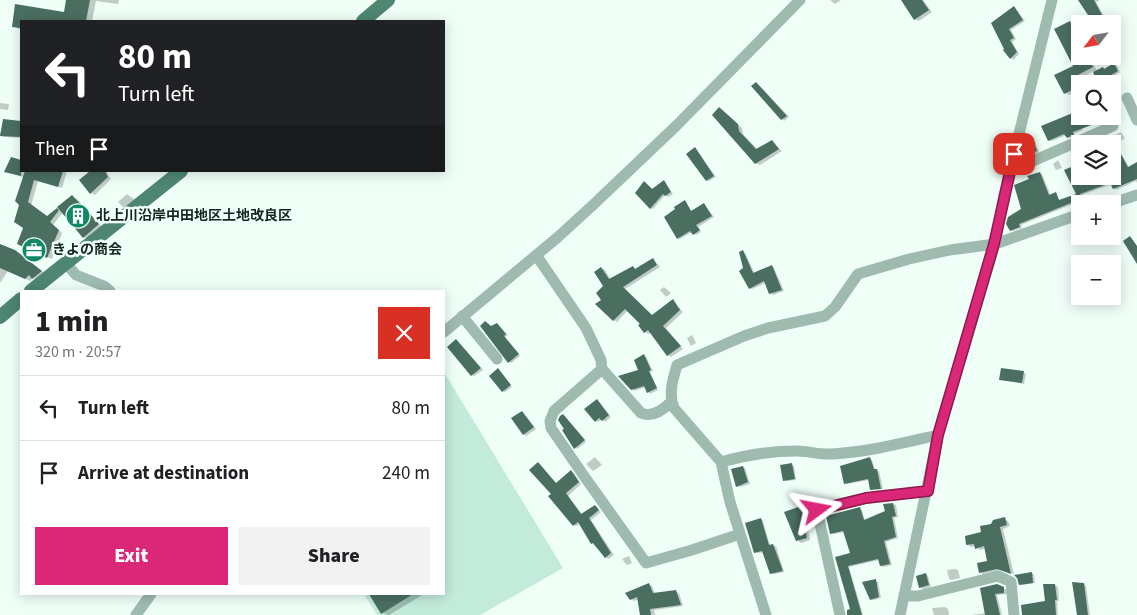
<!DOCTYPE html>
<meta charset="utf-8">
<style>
body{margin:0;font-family:"Source Sans 3","Noto Sans JP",sans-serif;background:#f2f2f2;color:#202124;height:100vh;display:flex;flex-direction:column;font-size:19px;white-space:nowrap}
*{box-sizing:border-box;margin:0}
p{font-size:16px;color:#757577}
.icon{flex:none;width:28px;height:28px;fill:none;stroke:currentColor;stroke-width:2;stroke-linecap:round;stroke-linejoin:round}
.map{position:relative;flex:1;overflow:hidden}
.drawer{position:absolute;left:20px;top:290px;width:425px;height:305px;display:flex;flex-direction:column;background:#fff;border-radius:0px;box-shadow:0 2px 12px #0003}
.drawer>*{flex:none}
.banner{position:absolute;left:20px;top:20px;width:425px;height:152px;border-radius:0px;box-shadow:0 2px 12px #0003;background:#202124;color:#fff;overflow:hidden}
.needle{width:32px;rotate:239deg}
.fabs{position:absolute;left:1071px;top:15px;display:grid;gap:10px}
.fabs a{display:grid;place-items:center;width:50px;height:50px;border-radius:0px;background:#fff;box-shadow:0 2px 12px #0003;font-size:25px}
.pin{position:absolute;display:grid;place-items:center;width:42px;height:42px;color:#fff;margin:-21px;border-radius:10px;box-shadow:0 2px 8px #0006}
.me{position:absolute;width:55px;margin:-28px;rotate:77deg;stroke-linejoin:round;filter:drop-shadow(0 0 4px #0008)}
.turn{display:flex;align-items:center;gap:18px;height:105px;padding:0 15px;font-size:22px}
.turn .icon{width:65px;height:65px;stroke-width:2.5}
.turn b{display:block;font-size:35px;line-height:42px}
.then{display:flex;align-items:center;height:48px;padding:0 15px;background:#0003;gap:10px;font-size:19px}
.round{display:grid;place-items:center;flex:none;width:52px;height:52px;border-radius:0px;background:#f2f2f2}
.headline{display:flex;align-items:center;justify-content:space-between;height:85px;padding:0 15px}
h1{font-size:30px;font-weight:800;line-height:38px}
.cta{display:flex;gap:10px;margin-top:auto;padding:10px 15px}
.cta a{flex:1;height:58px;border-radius:0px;background:#db2777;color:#fff;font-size:20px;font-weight:800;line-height:58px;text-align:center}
.cta a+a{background:#f2f2f2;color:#202124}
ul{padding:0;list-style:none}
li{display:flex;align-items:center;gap:15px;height:65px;padding:0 15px;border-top:1px solid #e0e0e0}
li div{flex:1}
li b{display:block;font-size:19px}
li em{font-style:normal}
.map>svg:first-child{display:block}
.green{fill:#c2ebdb}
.shadow{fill:#0003}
.building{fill:#4a6f61}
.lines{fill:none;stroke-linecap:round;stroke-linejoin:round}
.minor{stroke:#9fbbb0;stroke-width:11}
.major{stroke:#4e8672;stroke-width:14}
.route-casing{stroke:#8e194d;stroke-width:12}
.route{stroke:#db2777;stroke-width:9}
.labels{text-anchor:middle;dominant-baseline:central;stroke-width:5;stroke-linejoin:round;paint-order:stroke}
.poi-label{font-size:14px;font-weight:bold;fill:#15251f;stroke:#effff8;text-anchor:start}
</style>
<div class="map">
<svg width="1137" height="615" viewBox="0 0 1137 615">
<rect width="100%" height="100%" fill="#effff8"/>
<path class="green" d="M 444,372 L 563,568 L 480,615 L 377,615 L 364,594 L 444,594 Z"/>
<path class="shadow" d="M 67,0 L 119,0 L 118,4 L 96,1 L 92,21 L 21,21 L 21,30 L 13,26 L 16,5 L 65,13 Z
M 830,0 L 841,0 L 835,4 Z
M 903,0 L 923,0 L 932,12 L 919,21 L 915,19 Z
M 1079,0 L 1100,0 L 1096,2 L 1108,24 L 1095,24 Z
M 1014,7 L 1025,21 L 1011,30 L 1016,39 L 1012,42 L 1019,54 L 1013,60 L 1005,50 L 992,24 Z
M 1070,23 L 1073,25 L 1080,38 L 1080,56 L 1089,56 L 1097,71 L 1103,68 L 1106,70 L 1114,65 L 1117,66 L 1120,72 L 1110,79 L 1112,84 L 1099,84 L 1094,71 L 1075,81 L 1079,91 L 1069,95 L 1065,93 L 1075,67 Z
M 759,85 L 789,117 L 784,121 L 782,119 Z
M 0,103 L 9,104 L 8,110 L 0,109 Z
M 719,108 L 742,128 L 743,134 L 758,150 L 772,142 L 782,151 L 760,165 L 756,163 Z
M 1077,115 L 1083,130 L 1074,134 L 1075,136 L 1070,138 L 1067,135 L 1052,141 L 1049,140 Z
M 4,120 L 21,123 L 21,140 L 21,138 L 4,137 L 0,135 Z
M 1121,132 L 1125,138 L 1120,142 L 1115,135 Z
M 1033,141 L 1035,142 L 1039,152 L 1030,156 L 1027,155 Z
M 1114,143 L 1116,144 L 1129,168 L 1137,163 L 1137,183 L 1136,181 L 1116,190 L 1112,184 L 1082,195 L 1085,204 L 1080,204 L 1080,209 L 1074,208 L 1073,204 L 1021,225 L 1022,228 L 1013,231 L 1011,230 L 1023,210 L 1030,180 L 1040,173 L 1042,174 L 1051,196 L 1056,194 L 1060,201 L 1078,195 L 1066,171 L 1080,165 L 1080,176 L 1112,176 L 1112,144 Z
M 696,149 L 716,177 L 709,181 L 706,180 Z
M 12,159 L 21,161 L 21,171 L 67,171 L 62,188 L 38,181 L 31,206 L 48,217 L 57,209 L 60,211 L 60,207 L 72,197 L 77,199 L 102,227 L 88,239 L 84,237 L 63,212 L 53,225 L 62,233 L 52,259 L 22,246 L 24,227 L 21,204 L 25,178 L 6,171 Z
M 1058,160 L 1062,168 L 1056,170 L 1053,164 Z
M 91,171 L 109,171 L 107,173 L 111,179 L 95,195 L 91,193 Z
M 664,181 L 673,194 L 668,197 L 665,195 L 653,209 L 650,208 L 647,184 L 653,190 Z
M 127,194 L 135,200 L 124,208 L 118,202 Z
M 685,201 L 692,212 L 704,205 L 714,217 L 698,227 L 701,232 L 696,235 L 692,232 L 680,239 L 678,238 Z
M 0,246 L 20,254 L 46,274 L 38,280 L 33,278 L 30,281 L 8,271 L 0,283 Z
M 743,252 L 745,253 L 755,274 L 772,266 L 774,268 L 784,291 L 773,295 L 770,293 L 766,283 L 752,289 L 750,288 L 745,269 Z
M 653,259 L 660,267 L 625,289 L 653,316 L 673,301 L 683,312 L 666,328 L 683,349 L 671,357 L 668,355 L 651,332 L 649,334 L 645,332 L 642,324 L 628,310 L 617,322 L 614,320 L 603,301 L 605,286 L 601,268 L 605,270 L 611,280 L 633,267 L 637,270 Z
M 664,287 L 671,293 L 666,297 L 660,290 Z
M 497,324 L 508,335 L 505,337 L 520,356 L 511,363 L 509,362 L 492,327 Z
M 692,335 L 696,343 L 691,346 L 687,338 Z
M 456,340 L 483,370 L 474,376 L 472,375 Z
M 644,356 L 646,357 L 653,371 L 650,372 L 658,390 L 650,394 L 646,387 L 634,391 L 632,389 L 640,371 Z
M 499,370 L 512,387 L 505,392 L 503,391 Z
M 1023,372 L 1026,374 L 1024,384 L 1003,380 Z
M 597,401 L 611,417 L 605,422 L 602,419 L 598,422 L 596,421 Z
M 522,412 L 536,429 L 526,436 L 524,434 Z
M 563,415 L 586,442 L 577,449 L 566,429 Z
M 595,457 L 602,465 L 593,471 L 586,464 Z
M 870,459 L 872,460 L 875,470 L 879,471 L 883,489 L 871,489 L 869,480 L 847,484 L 845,483 Z
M 538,464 L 557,484 L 571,472 L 574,473 L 581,484 L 568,496 L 582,514 L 595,506 L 601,512 L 591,520 L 614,555 L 608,559 L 592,543 L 580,524 L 576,526 L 574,525 L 553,495 Z
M 791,465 L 794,466 L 796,480 L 787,481 L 784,480 Z
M 743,467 L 745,468 L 750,484 L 740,487 L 737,486 Z
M 893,504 L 896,505 L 898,517 L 894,518 L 898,538 L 886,542 L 892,565 L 883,567 L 881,566 L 879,560 L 849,567 L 863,615 L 851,615 L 852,609 L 837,558 L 852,554 L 845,532 L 833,534 L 831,533 L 860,509 L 862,510 L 865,521 L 887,511 Z
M 801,508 L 805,510 L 810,523 L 807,526 L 810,540 L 801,543 L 797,540 Z
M 761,519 L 763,521 L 770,546 L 776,546 L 784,572 L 774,574 L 771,573 L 764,552 L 758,553 L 755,552 Z
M 1005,519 L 1008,521 L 1010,526 L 1003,529 L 1014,574 L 1001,570 L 983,574 L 980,572 L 988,562 L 986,548 L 980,550 L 976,546 L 971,547 L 968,545 L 991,525 Z
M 629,556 L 632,563 L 627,565 L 622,559 Z
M 955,569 L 958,570 L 960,578 L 952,580 L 949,579 L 947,570 Z
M 1032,573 L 1034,575 L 1035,583 L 1022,585 L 1020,584 Z
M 926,574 L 928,576 L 931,587 L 923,589 L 920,587 Z
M 875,581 L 878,582 L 881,598 L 874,600 L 871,599 Z
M 649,584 L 652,586 L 655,594 L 676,592 L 679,593 L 683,606 L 654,610 L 655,615 L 642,615 L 639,599 L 634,601 L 631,599 Z
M 1084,584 L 1086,586 L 1090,615 L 1078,615 Z
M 997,585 L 1007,590 L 1007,594 L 997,595 L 1002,615 L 972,615 L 986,613 Z
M 1055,585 L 1058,587 L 1059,601 L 1057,601 L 1058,615 L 1023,615 L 1046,602 Z
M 370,594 L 424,594 L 389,615 L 382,613 Z
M 945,607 L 948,609 L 949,615 L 934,615 L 932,608 Z"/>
<path class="building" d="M 66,0 L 90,0 L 86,21 L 21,21 L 21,28 L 12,27 L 15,4 L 64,12 Z
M 901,0 L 922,0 L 929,10 L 914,20 Z
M 1078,0 L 1094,0 L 1107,24 L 1094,24 Z
M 1014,6 L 1023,20 L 1009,29 L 1014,38 L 1010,40 L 1017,52 L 1010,59 L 1003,50 L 1004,49 L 991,23 Z
M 1070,21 L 1080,42 L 1080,56 L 1088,56 L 1093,67 L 1072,78 L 1076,88 L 1064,94 L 1054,75 L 1073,66 L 1054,29 Z
M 1114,63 L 1118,71 L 1108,77 L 1112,84 L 1098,84 L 1093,72 L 1103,67 L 1104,69 Z
M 756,82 L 787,116 L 781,120 L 751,86 Z
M 719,107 L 738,124 L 739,131 L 756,149 L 772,140 L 779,149 L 755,164 L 712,115 Z
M 1080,110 L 1080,116 L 1090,116 L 1094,124 L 1073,132 L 1074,135 L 1067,138 L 1064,134 L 1048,141 L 1041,126 Z
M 3,119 L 21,121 L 21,137 L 0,136 Z
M 1112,138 L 1128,167 L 1137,162 L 1137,179 L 1113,189 L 1110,183 L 1080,194 L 1084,204 L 1080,204 L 1080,207 L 1073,209 L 1071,203 L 1019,224 L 1020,227 L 1010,231 L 1006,224 L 1008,217 L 1021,209 L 1014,185 L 1029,179 L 1027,176 L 1040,172 L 1049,195 L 1056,192 L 1059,200 L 1076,194 L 1064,170 L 1076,165 L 1080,176 L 1112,176 Z
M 1033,140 L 1037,151 L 1026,156 L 1024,147 L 1024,144 Z
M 695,147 L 714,176 L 706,181 L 686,154 Z
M 11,157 L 21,160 L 21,176 L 4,172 Z
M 25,171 L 63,171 L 58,187 L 34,180 L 28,202 L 47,216 L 57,208 L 59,210 L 50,222 L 59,230 L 47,258 L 17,244 L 23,228 L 14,222 L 19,205 L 15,201 Z
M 90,171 L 105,171 L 108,177 L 90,194 L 79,180 Z
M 664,180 L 671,192 L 665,196 L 663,194 L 650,209 L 635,193 L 644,181 L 652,189 Z
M 72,195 L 99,224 L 83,238 L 57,207 Z
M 685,200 L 691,211 L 704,203 L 712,216 L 696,225 L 700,230 L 693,235 L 690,231 L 677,239 L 664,217 L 675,209 L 674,207 Z
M 1130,236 L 1137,246 L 1137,264 L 1123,241 Z
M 0,244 L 15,250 L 42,271 L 32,279 L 29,275 L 25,279 L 0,268 Z
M 743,250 L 753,273 L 772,265 L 782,290 L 769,294 L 764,281 L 749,289 L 739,271 L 743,268 L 739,252 Z
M 653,258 L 657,265 L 623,287 L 652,315 L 673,299 L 680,310 L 663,326 L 681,346 L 667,356 L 648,330 L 644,333 L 638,325 L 640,324 L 625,309 L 613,321 L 595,304 L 601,300 L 596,293 L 603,286 L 594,272 L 601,267 L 609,279 L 633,266 L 635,269 Z
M 485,321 L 491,326 L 497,323 L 506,334 L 504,336 L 519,354 L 508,363 L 480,326 Z
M 456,339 L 481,368 L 471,376 L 447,347 Z
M 644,354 L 651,370 L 649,371 L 657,388 L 647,393 L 644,386 L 631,390 L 618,376 L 638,370 L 634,360 Z
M 498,368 L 511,385 L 502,392 L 489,376 Z
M 1001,368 L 1024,371 L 1022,383 L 999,380 Z
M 597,399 L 609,415 L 602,421 L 599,418 L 595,422 L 584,409 Z
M 522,411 L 534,427 L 523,435 L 511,418 Z
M 563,414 L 585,440 L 574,449 L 562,430 L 564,429 L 558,420 L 560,416 Z
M 870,457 L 874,469 L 877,469 L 881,489 L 870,490 L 868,479 L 844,484 L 840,466 Z
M 538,462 L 556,483 L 571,470 L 579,482 L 566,493 L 581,514 L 595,505 L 599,510 L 589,518 L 611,553 L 605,558 L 593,543 L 591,544 L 578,522 L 573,526 L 548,496 L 551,494 L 529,470 Z
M 792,463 L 795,479 L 783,481 L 780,465 Z
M 743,466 L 748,482 L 736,487 L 731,469 Z
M 893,503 L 896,516 L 892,517 L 896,537 L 884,541 L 890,564 L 880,566 L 878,559 L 848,566 L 862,615 L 847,615 L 847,610 L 850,609 L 835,557 L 850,553 L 843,531 L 830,534 L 826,516 L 860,507 L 864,520 L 885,511 L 883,504 Z
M 801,506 L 807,521 L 803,523 L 807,538 L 796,541 L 784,512 Z
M 1005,517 L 1007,525 L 1000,527 L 1011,574 L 997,569 L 979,573 L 977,563 L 987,561 L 984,546 L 975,549 L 974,544 L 966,545 L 965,536 L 981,532 L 980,526 L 991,524 L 993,520 Z
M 761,518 L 769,545 L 773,544 L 783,571 L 770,574 L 762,551 L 754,553 L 745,523 Z
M 1032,572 L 1033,583 L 1019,585 L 1017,578 L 1014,575 Z
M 926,573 L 929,585 L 919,588 L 916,576 Z
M 876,579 L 879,597 L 870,600 L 862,582 Z
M 1072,582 L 1084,583 L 1088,615 L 1077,615 Z
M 649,583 L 653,593 L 676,590 L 681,605 L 650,609 L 651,615 L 640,615 L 637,597 L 630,600 L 625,593 Z
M 997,584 L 1004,587 L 1004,593 L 995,594 L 1000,615 L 985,615 L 980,588 Z
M 1043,584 L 1055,584 L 1057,600 L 1055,600 L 1056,615 L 1022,615 L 1021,605 L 1045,601 Z
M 369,594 L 413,594 L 381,614 Z"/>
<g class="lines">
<path class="minor" d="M 1127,98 L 1137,120
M 1010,171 L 1113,126
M 1110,204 L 1137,195
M 536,255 L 586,328 L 601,360 L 602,369 L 641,413 C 652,418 663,410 671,402
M 65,262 L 76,275 L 104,286 L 110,291
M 462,316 L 497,359
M 444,332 L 558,237 L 593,205 L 676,126 L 800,0
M 602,369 L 554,411 L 550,421 L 551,428 L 584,476 L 646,563 L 692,550 L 740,534
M 721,462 C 746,455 772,451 797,451 C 809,451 820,455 832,454 C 868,452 903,443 938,435
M 904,596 L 918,596 L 998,576 L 1011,582 L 1014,615
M 136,615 L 151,594
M 766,615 L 730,502 L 721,462 L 674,408 C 668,394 673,379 677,365 L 744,336 L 768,328 L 825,316 L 835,307 L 858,274 L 909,259 L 950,250 L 995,244 L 1080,214
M 840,615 L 817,510 L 867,498 L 928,491
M 900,615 L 938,435 L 995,244 L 1004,195 L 1052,0"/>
<path class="major" d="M 363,21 L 388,0
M 31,291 L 181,171
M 0,317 L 21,299"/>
</g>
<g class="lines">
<defs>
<path id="route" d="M 817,510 L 866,498 L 928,491 L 938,435 L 994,244 L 1014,154"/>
</defs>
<use href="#route" class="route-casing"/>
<use href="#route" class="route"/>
</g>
<defs>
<symbol id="building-disc" viewBox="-11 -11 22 22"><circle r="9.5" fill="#128869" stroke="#effff8"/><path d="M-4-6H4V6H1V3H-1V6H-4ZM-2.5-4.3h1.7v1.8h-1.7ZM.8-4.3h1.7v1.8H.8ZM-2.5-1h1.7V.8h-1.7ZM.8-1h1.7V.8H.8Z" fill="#fff"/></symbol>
<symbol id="office-disc" viewBox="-11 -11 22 22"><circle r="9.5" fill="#128869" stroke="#effff8"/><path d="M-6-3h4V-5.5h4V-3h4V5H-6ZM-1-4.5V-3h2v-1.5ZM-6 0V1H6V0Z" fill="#fff"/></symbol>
</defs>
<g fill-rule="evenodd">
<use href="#building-disc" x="64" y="202" width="28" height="28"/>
<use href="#office-disc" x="20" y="236" width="28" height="28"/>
</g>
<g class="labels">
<g class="poi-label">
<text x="96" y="216">北上川沿岸中田地区土地改良区</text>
<text x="52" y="250">きよの商会</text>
</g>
</g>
</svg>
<div class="fabs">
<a><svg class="needle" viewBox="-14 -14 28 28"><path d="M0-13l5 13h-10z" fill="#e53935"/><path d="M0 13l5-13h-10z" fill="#757577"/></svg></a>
<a><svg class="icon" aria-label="search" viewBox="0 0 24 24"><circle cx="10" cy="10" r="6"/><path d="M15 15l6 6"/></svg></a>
<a><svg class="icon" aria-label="layers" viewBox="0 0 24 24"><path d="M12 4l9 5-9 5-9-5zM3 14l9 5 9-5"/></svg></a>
<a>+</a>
<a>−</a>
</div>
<div class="pin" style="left:1014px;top:154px;background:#d93025"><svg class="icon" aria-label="arrive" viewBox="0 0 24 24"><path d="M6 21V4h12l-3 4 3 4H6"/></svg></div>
<svg class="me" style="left:817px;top:510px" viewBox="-20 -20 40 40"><path d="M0-17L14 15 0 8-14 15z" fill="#db2777" stroke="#fff" stroke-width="4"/></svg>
<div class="banner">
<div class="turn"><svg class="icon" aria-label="left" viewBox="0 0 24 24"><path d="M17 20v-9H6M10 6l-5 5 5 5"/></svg><div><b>80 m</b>Turn left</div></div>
<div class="then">Then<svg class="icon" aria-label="arrive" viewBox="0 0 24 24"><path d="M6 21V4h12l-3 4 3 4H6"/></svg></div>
</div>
<section class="drawer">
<div class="headline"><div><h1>1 min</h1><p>320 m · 20:57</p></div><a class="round" style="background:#d93025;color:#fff"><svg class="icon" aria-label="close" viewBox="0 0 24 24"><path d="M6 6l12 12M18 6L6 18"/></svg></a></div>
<ul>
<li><svg class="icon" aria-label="left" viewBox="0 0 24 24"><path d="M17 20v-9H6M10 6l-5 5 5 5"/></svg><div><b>Turn left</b></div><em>80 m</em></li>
<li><svg class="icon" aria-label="arrive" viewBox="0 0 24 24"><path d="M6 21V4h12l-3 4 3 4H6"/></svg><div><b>Arrive at destination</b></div><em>240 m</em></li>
</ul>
<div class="cta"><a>Exit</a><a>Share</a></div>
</section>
</div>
